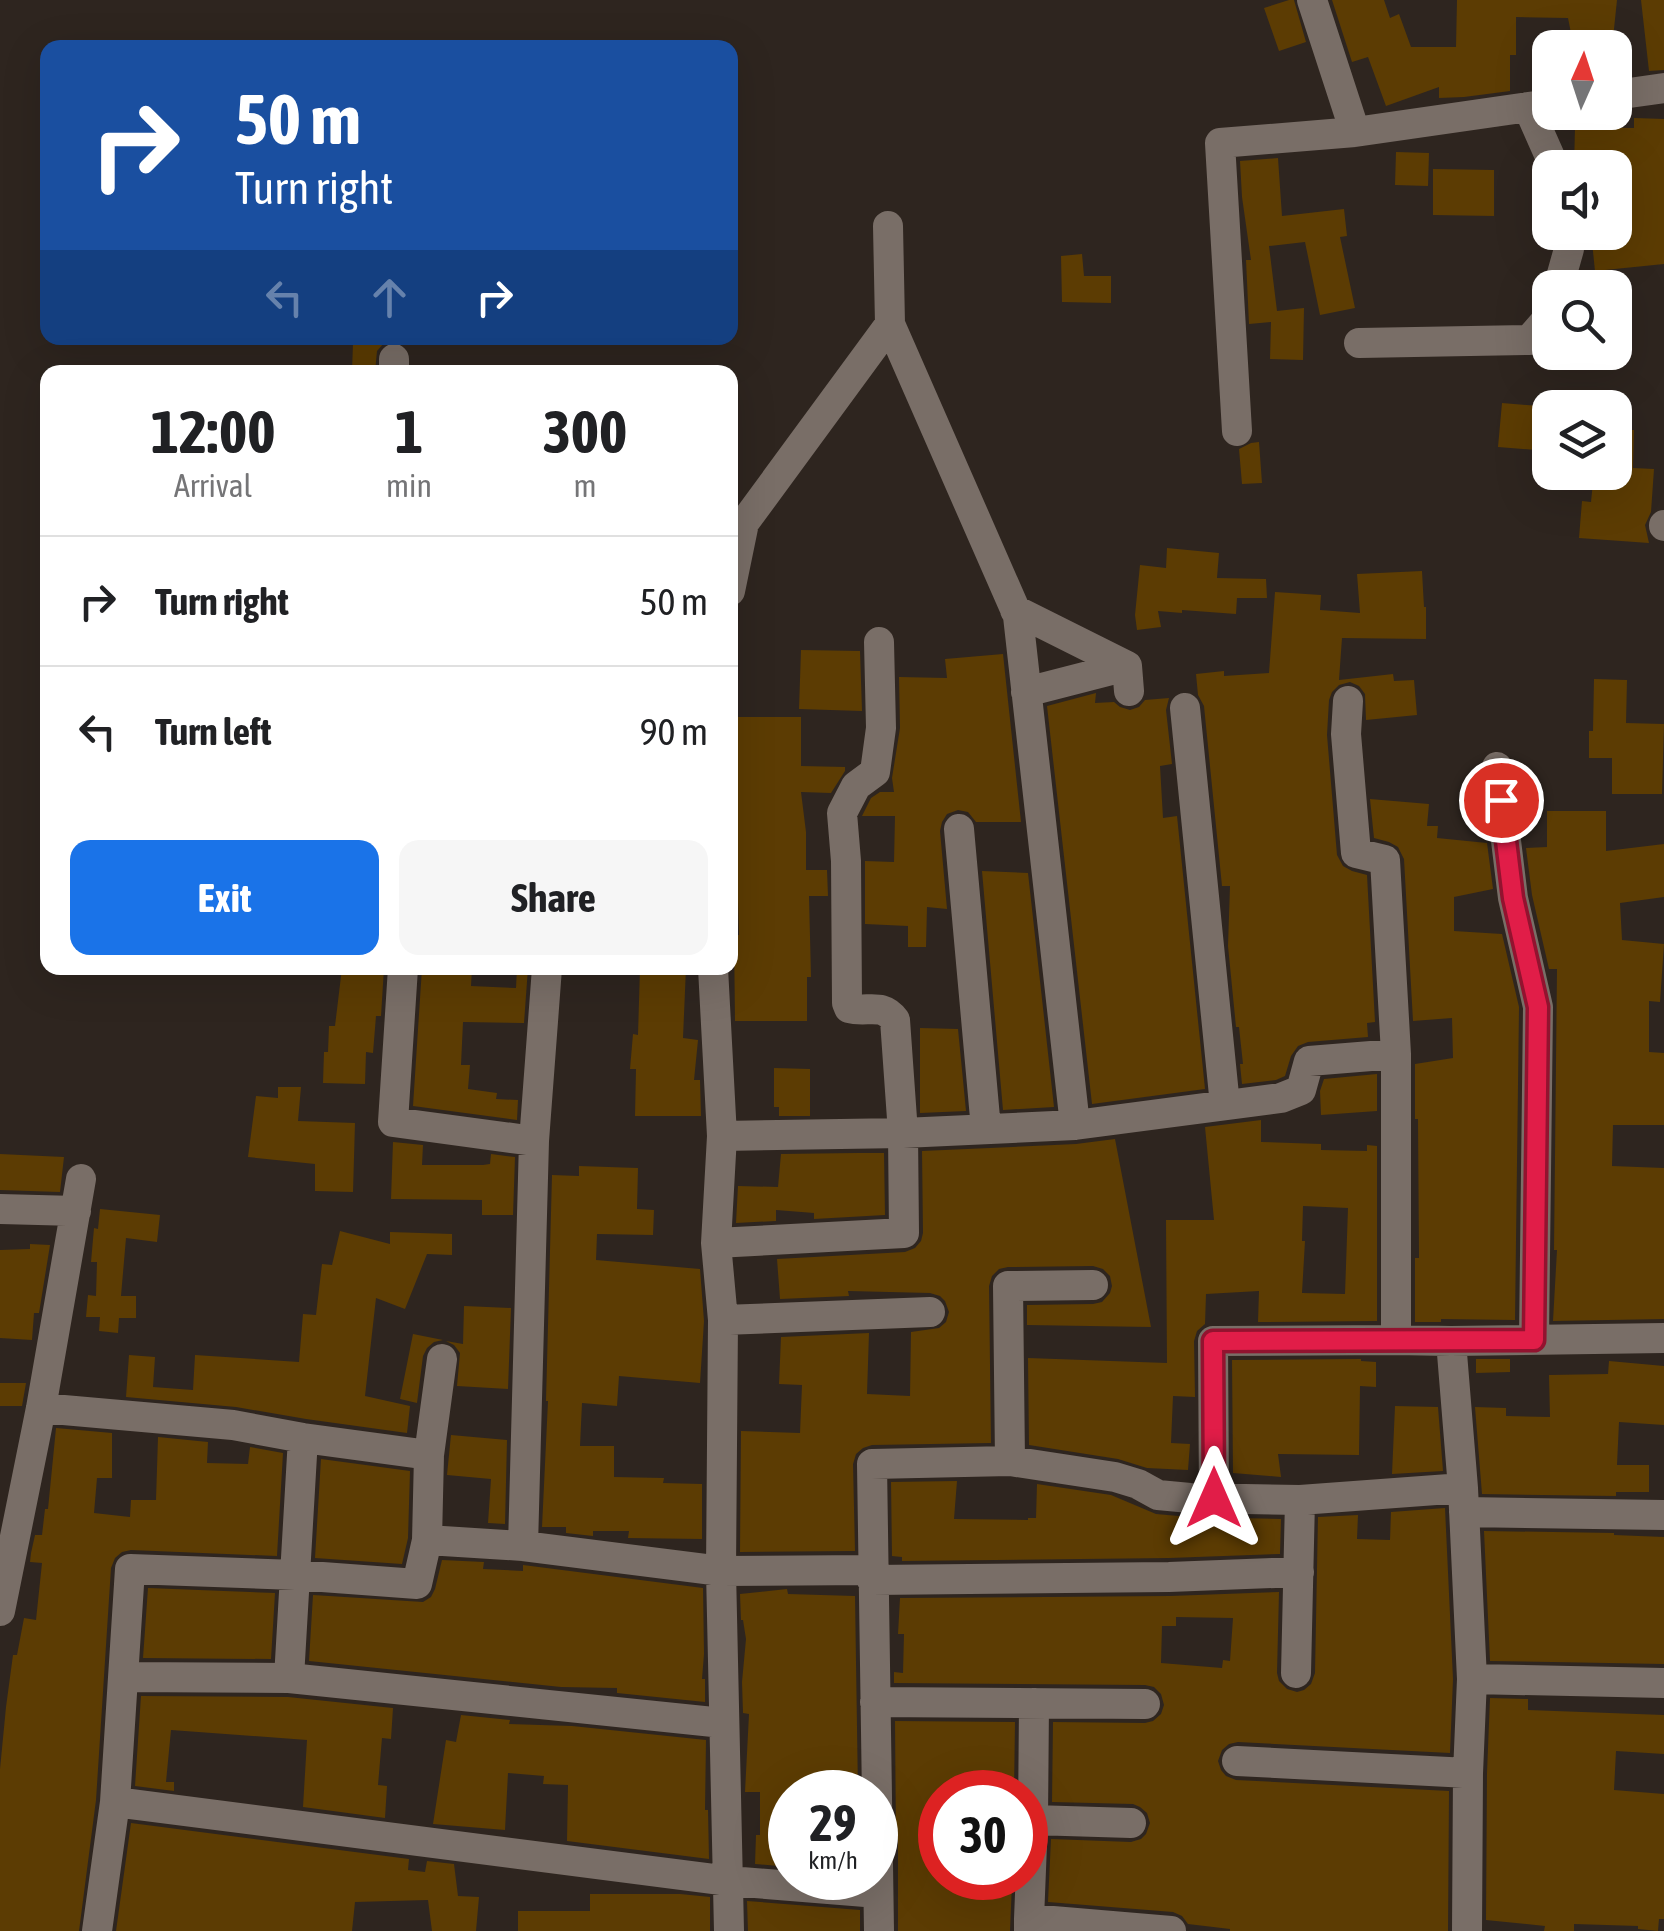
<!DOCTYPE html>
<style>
body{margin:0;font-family:"Asap Condensed",sans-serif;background:#f6f6f6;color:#202124;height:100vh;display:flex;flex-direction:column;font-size:38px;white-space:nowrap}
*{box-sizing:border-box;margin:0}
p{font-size:32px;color:#757577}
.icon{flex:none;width:55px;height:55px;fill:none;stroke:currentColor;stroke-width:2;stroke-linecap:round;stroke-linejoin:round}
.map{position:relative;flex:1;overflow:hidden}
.side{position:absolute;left:40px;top:365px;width:698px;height:610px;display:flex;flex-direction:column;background:#fff;border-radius:20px;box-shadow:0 10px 40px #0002}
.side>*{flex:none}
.top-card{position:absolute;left:40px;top:40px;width:698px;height:305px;border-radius:20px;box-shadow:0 10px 40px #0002;background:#1a4fa0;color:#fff;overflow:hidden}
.needle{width:65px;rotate:3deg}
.buttons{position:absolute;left:1532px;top:30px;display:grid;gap:20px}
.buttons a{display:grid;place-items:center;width:100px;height:100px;border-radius:20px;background:#fff;box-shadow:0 10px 40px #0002;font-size:50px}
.speed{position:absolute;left:768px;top:1770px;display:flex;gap:20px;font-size:50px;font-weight:700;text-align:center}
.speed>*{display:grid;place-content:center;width:130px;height:130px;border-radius:50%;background:#fff;box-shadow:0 10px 40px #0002;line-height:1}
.speed small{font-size:25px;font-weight:400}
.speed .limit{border:15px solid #d22;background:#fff;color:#111}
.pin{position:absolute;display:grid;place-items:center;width:85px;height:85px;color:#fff;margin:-42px;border:5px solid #fff;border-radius:50%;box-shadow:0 2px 10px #0007}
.me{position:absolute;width:110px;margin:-55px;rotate:0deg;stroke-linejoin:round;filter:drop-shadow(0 0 8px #0008)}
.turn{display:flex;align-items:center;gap:35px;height:210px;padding:0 30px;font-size:45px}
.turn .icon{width:130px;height:130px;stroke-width:2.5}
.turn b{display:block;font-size:70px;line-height:85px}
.lanes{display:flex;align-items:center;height:95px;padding:0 30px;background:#0003;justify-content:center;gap:50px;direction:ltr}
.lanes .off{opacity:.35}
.eta{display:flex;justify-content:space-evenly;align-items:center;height:170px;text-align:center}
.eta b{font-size:60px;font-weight:700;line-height:70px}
.button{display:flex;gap:20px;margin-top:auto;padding:20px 30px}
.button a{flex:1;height:115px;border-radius:20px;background:#1a73e8;color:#fff;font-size:40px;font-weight:700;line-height:115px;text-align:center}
.button a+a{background:#f6f6f6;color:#202124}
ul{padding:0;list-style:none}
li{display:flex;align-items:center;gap:30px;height:130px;padding:0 30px;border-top:2px solid #e0e0e0}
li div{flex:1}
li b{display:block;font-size:38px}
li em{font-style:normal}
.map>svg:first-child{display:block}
.building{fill:#5c3c03;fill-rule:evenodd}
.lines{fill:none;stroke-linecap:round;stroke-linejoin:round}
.minor{stroke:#796e67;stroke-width:30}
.route-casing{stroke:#92132f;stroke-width:25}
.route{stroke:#e11d48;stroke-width:18}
</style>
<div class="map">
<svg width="1664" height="1931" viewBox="0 0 1664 1931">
<rect width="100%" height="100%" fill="#2e251f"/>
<path class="building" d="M 1289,0 L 1294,0 L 1306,42 L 1279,51 L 1264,8 Z
M 1332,0 L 1384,0 L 1390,18 L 1399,14 L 1411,47 L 1456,47 L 1457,0 L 1617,0 L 1612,48 L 1571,48 L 1572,38 L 1568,18 L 1516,17 L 1516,55 L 1510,55 L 1510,91 L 1464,97 L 1439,98 L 1439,87 L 1386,106 L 1368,57 L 1352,62 Z
M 1641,0 L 1664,0 L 1664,70 L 1649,71 Z
M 1634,118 L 1664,119 L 1664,264 L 1595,271 L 1591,232 L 1615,232 L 1615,168 L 1574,168 L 1575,127 L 1634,128 Z
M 1396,152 L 1429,153 L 1428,186 L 1395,185 Z
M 1278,158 L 1282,216 L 1344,209 L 1347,236 L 1340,237 L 1355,308 L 1320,315 L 1305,242 L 1269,246 L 1277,311 L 1304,308 L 1303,360 L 1270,359 L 1271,322 L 1249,324 L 1246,260 L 1251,260 L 1242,197 L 1240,161 Z
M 1433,169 L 1494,170 L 1494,216 L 1433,215 Z
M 1082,254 L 1084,276 L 1111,276 L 1111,303 L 1062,302 L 1061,256 Z
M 353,343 L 384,343 L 377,351 L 375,372 L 352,372 Z
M 1502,403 L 1550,407 L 1548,451 L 1498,447 Z
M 1615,430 L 1634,430 L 1633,468 L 1654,469 L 1651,512 L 1645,525 L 1649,543 L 1579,538 L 1582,501 L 1591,502 L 1594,472 L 1615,472 Z
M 1259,442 L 1262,483 L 1242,484 L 1239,449 L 1251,443 Z
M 1167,548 L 1219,553 L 1217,578 L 1266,579 L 1267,598 L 1237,598 L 1236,614 L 1182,610 L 1182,613 L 1158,611 L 1161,627 L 1137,630 L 1135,615 L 1140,565 L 1166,568 Z
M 1422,571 L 1424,607 L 1426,607 L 1426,639 L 1342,638 L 1339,680 L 1393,674 L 1394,681 L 1414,680 L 1417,715 L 1366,720 L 1365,694 L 1359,686 L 1350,682 L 1339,685 L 1332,692 L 1329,700 L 1327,735 L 1337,855 L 1343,866 L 1352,871 L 1367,875 L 1375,1022 L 1367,1023 L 1368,1037 L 1308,1042 L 1298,1046 L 1291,1056 L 1285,1076 L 1276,1080 L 1242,1084 L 1240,1064 L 1243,1064 L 1239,1027 L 1236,1027 L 1228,946 L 1230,886 L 1222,886 L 1204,706 L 1198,695 L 1196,674 L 1224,671 L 1224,676 L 1269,673 L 1275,592 L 1321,595 L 1320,610 L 1360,613 L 1357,574 Z
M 801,650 L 860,651 L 862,711 L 799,709 Z
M 1003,654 L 1021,822 L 976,822 L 968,812 L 958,810 L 947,814 L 942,822 L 940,831 L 947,909 L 927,907 L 926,947 L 908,947 L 908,926 L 865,924 L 865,861 L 894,862 L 895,816 L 862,816 L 871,798 L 880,792 L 894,792 L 892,778 L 900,728 L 899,677 L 947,678 L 945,659 Z
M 1594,679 L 1627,680 L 1626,723 L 1664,724 L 1662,794 L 1612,794 L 1612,758 L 1589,758 L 1589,731 L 1593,731 Z
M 1096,693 L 1095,703 L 1114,702 L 1120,707 L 1130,710 L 1139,707 L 1145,700 L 1169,698 L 1166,710 L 1172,764 L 1160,766 L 1163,818 L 1177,816 L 1205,1089 L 1092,1104 L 1047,706 Z
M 730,717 L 801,717 L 801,766 L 845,767 L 845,771 L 831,793 L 801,792 L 806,832 L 806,870 L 827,870 L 828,896 L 809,896 L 811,977 L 807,977 L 807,1021 L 735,1021 L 734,935 L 739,935 L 738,901 L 734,901 L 735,828 L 732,828 L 730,811 Z
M 1370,799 L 1429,804 L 1427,826 L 1438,826 L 1437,838 L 1487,843 L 1493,889 L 1454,897 L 1454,931 L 1502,934 L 1519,1007 L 1515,1320 L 1441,1319 L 1441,1322 L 1415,1322 L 1415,1258 L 1419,1258 L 1418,1119 L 1415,1119 L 1415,1064 L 1453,1058 L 1452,1018 L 1413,1021 L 1404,859 L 1398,847 L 1389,842 L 1374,838 Z
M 1547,811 L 1606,811 L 1606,851 L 1664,844 L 1664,897 L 1620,903 L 1622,940 L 1664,944 L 1660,1002 L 1649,1001 L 1649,1052 L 1664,1053 L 1664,1125 L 1613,1125 L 1612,1166 L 1664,1168 L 1664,1319 L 1553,1321 L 1557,1250 L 1554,1250 L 1557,969 L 1549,969 L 1532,895 L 1526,848 L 1547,847 Z
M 982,871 L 1028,873 L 1054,1107 L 1003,1110 Z
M 342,968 L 384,968 L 381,1016 L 376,1016 L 373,1053 L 366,1052 L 365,1084 L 323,1083 L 324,1052 L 328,1052 L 329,1026 L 335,1026 Z
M 422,968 L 472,968 L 471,986 L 516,988 L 517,968 L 528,968 L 524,1023 L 463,1022 L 461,1065 L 470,1065 L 468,1089 L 497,1093 L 496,1099 L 518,1100 L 517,1120 L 413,1106 Z
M 640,968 L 686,968 L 683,1038 L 698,1040 L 694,1080 L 700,1080 L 701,1116 L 635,1116 L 636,1069 L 630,1069 L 633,1034 L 638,1035 Z
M 920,1028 L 958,1029 L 966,1111 L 920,1113 Z
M 774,1068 L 810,1069 L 810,1116 L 779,1116 L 779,1107 L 774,1107 Z
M 1377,1074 L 1377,1111 L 1321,1115 L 1320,1091 L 1324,1079 Z
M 278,1087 L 301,1087 L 298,1121 L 355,1123 L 353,1192 L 315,1191 L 315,1164 L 248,1157 L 256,1096 L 278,1098 Z
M 1261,1120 L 1261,1142 L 1321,1144 L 1321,1150 L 1367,1151 L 1367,1145 L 1377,1146 L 1377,1321 L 1258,1322 L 1259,1291 L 1206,1294 L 1205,1324 L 1197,1331 L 1194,1341 L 1195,1397 L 1173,1396 L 1171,1443 L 1190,1444 L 1188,1470 L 1147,1468 L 1118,1459 L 1029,1445 L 1028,1358 L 1167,1363 L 1166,1220 L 1214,1220 L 1205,1127 ZM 1303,1206 L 1348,1208 L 1345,1294 L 1302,1293 L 1305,1241 L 1302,1241 Z
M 1115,1139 L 1151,1327 L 1027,1325 L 1027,1305 L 1093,1304 L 1102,1302 L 1110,1293 L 1112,1286 L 1110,1276 L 1103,1269 L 1093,1266 L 1008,1267 L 999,1269 L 992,1276 L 989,1286 L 991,1443 L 872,1445 L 863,1448 L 856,1454 L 853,1464 L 855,1551 L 740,1552 L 741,1431 L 800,1433 L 802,1385 L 779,1384 L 781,1337 L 869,1333 L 867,1394 L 910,1396 L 911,1332 L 939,1328 L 946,1322 L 949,1312 L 945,1301 L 940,1296 L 930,1293 L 848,1291 L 849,1296 L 780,1299 L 777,1259 L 905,1252 L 915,1248 L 921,1241 L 923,1233 L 922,1151 L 1076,1144 Z
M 393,1142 L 423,1145 L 422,1165 L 483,1165 L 490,1164 L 491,1154 L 515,1157 L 513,1215 L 482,1215 L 482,1200 L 391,1199 Z
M 857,1153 L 884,1153 L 885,1215 L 814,1219 L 814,1213 L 776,1210 L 776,1221 L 736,1223 L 738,1186 L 778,1187 L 781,1154 Z
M 0,1154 L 64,1157 L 60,1192 L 0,1190 Z
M 579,1166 L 638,1168 L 637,1209 L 654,1210 L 653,1235 L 597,1234 L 596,1260 L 700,1269 L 704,1321 L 700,1383 L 619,1376 L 617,1406 L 582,1403 L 580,1446 L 614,1446 L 614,1477 L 664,1478 L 663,1483 L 702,1484 L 702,1539 L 628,1538 L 629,1531 L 593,1531 L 593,1536 L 566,1533 L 566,1527 L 542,1527 L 548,1401 L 546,1401 L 552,1175 L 579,1176 Z
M 100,1209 L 160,1215 L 157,1242 L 126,1238 L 121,1296 L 136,1296 L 136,1318 L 119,1318 L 118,1333 L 99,1331 L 100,1317 L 86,1317 L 88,1295 L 96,1296 L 97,1262 L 91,1262 L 94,1228 L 98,1229 Z
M 340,1231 L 390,1244 L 390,1232 L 452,1234 L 452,1255 L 427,1254 L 405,1309 L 376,1298 L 365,1396 L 410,1406 L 407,1433 L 306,1419 L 236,1407 L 126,1397 L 129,1355 L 155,1357 L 153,1387 L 193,1390 L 195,1355 L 299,1362 L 303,1314 L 316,1315 L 322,1264 L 332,1265 Z
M 30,1244 L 50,1245 L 39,1313 L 34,1313 L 32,1340 L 0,1338 L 0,1250 L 30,1249 Z
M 464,1306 L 511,1308 L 508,1389 L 457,1386 L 460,1353 L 454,1345 L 446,1341 L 463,1344 Z
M 413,1334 L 443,1340 L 434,1342 L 427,1348 L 423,1356 L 417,1403 L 400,1399 Z
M 1361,1359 L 1361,1361 L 1376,1362 L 1376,1387 L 1360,1386 L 1359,1455 L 1278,1454 L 1281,1477 L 1233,1473 L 1232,1360 Z
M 1476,1359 L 1510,1359 L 1510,1372 L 1476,1373 Z
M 1609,1361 L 1664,1366 L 1664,1425 L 1619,1422 L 1617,1465 L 1649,1465 L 1649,1492 L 1616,1492 L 1616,1496 L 1482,1494 L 1475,1407 L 1506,1408 L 1506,1416 L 1550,1417 L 1549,1375 L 1608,1374 Z
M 0,1383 L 26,1383 L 22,1406 L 0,1406 Z
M 1395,1406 L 1438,1407 L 1443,1471 L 1392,1474 Z
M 56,1428 L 112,1433 L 112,1478 L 97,1478 L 94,1513 L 130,1517 L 131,1500 L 156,1500 L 158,1437 L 208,1442 L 207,1463 L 248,1464 L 250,1447 L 283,1453 L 277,1556 L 131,1550 L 122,1552 L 115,1558 L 111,1568 L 96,1800 L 79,1931 L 0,1931 L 0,1769 L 6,1707 L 13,1655 L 17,1655 L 24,1618 L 36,1620 L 42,1563 L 30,1562 L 31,1553 L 35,1535 L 42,1535 L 45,1509 L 48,1509 Z
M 451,1435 L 507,1440 L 505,1524 L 488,1523 L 491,1479 L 447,1475 Z
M 321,1459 L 410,1471 L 408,1538 L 402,1564 L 315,1558 Z
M 957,1481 L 954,1519 L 1028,1520 L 1028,1518 L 1036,1518 L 1037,1484 L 1111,1495 L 1156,1514 L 1190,1517 L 1281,1519 L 1280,1554 L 1169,1558 L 902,1561 L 902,1557 L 892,1556 L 891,1482 Z
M 1445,1508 L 1453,1679 L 1450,1753 L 1238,1742 L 1229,1744 L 1222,1750 L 1218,1761 L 1221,1770 L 1226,1776 L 1236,1780 L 1449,1791 L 1448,1931 L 1230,1931 L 1230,1929 L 1188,1924 L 1182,1916 L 1173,1912 L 1048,1902 L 1051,1839 L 1131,1842 L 1141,1839 L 1146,1834 L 1150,1823 L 1147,1813 L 1140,1807 L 1133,1804 L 1052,1802 L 1053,1722 L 1145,1723 L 1153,1721 L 1161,1714 L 1164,1705 L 1161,1694 L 1154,1687 L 1145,1685 L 894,1683 L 894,1672 L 903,1673 L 904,1634 L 898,1634 L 900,1598 L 1170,1596 L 1279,1592 L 1277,1673 L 1279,1681 L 1287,1689 L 1297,1692 L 1304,1690 L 1311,1684 L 1315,1673 L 1318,1517 L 1358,1515 L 1357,1539 L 1390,1540 L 1391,1512 ZM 1176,1617 L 1233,1618 L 1230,1661 L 1223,1660 L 1222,1668 L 1161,1663 L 1162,1626 L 1176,1626 Z
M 1484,1531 L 1614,1533 L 1614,1535 L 1664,1537 L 1664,1664 L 1490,1661 Z
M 442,1560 L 484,1562 L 483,1569 L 523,1571 L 523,1565 L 703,1588 L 704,1654 L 702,1679 L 705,1679 L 705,1702 L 617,1693 L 617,1688 L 561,1687 L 309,1661 L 313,1595 L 423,1602 L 431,1597 L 435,1589 Z
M 148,1588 L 275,1593 L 271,1659 L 143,1658 Z
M 787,1589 L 788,1594 L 855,1596 L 858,1792 L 790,1792 L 790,1867 L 755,1864 L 756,1835 L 760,1835 L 760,1792 L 745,1792 L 749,1714 L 743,1713 L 742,1682 L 746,1639 L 743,1620 L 741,1620 L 740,1594 Z
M 141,1696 L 288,1697 L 393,1708 L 391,1739 L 382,1738 L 378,1785 L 387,1786 L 385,1818 L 303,1807 L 307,1740 L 171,1730 L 166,1782 L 174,1782 L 174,1791 L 135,1786 Z
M 1490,1698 L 1528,1699 L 1528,1710 L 1664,1715 L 1664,1754 L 1616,1751 L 1614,1790 L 1664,1794 L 1664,1919 L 1659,1919 L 1658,1931 L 1638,1929 L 1638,1926 L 1574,1924 L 1574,1931 L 1544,1931 L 1545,1926 L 1486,1920 L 1487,1773 Z
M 461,1715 L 510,1720 L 509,1724 L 572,1726 L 706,1740 L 705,1810 L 708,1810 L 709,1859 L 567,1841 L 568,1785 L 543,1784 L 544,1776 L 508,1773 L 505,1830 L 433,1824 L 446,1740 L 456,1742 Z
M 895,1721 L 1015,1722 L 1014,1792 L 940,1792 L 940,1878 L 967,1878 L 967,1880 L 1012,1883 L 1010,1931 L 898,1931 L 898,1840 L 896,1840 Z
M 131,1823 L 409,1859 L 408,1870 L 425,1872 L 427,1861 L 454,1864 L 458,1896 L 479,1897 L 476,1931 L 432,1931 L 428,1900 L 355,1902 L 352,1931 L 116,1931 Z
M 590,1894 L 680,1894 L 710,1897 L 710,1931 L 518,1931 L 518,1911 L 590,1911 Z
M 747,1901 L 860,1910 L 860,1931 L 748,1931 Z"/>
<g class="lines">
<path class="minor" d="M 1312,0 L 1355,132
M 1615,95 L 1664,88
M 1528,107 L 1555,168
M 888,226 L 890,324 L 1018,616 L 1075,1125
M 1558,288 L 1569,249 L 1568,232
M 1359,343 L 1529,340 L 1550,316
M 394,372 L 394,359
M 1237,431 L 1220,143 L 1355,132 L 1550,104
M 1664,525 L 1664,526
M 730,591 L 744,523 L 890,324
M 1015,610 L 1127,666 L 1129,691
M 1026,692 L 1127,666
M 1348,701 L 1346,734 L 1356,853 L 1385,860 L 1396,1054 L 1396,1340 L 1451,1341
M 1185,708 L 1225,1105
M 1497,767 L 1513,898 L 1538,1007 L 1534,1339
M 959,829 L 986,1129
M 403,968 L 393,1122 L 534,1141
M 713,968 L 722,1136 L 716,1243 L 723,1320 L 721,1571 L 729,1931
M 722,1136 L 903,1133 L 1075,1125 L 1281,1098 L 1301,1090 L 1309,1061 L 1396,1054
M 0,1209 L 76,1211
M 716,1243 L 904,1233 L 903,1133 L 895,1020 C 882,1002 867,1013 849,1008 L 847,1003 L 846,861 L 842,813 L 856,786 L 875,772 L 881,728 L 879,642
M 723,1320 L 930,1312
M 41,1408 L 233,1425 L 303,1438 L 429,1455 L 427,1540 L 523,1546 L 721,1571 L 872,1570
M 303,1438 L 289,1678 L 723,1723
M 429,1455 L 442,1359
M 1010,1461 L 1008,1286 L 1093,1285
M 1463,1488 L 1472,1679 L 1468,1773 L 1467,1931
M 1214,1498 L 1213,1341 L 1396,1340
M 1464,1512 L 1664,1515
M 523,1546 L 534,1141 L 547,968
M 872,1580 L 1169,1577 L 1299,1572
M 0,1611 L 41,1408 L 81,1179
M 1296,1673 L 1300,1500
M 123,1677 L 289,1678
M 1472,1679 L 1664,1683
M 875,1702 L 1145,1704
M 1034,1703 L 1033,1820 L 1131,1823
M 1237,1761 L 1468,1773
M 115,1802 L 130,1569 L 295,1575 L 417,1584 L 427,1540
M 1029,1919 L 1033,1820
M 97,1931 L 115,1802 L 729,1881 L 878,1893
M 879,1931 L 872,1464 L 1010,1461 L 1115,1477 L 1138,1484 L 1158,1495 L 1190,1498 L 1300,1500 L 1463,1488 L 1451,1341 L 1664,1338
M 1029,1931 L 1029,1919 L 1171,1931"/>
</g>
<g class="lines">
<defs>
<path id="route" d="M 1214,1498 L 1213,1341 L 1534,1340 L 1538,1007 L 1513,898 L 1501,800"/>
</defs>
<use href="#route" class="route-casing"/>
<use href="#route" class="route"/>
</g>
</svg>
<div class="buttons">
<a><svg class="needle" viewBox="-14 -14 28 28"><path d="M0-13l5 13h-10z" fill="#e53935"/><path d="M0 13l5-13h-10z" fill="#757577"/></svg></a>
<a><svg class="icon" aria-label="sound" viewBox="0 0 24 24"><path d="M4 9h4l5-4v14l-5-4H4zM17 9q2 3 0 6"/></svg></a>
<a><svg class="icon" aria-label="search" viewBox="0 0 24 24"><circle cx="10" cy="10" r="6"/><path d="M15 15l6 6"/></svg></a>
<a><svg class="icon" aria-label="layers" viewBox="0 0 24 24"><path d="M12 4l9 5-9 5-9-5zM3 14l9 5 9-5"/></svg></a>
</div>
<div class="speed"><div>29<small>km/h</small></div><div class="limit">30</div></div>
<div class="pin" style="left:1501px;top:800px;background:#d93025"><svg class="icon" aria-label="arrive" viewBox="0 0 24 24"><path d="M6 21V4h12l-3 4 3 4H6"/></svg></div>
<svg class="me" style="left:1214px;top:1498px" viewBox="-20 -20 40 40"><path d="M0-17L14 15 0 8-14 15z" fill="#e11d48" stroke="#fff" stroke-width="4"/></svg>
<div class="top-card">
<div class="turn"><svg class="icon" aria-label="right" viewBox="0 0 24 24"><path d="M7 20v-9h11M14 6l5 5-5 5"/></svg><div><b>50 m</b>Turn right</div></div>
<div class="lanes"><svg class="icon off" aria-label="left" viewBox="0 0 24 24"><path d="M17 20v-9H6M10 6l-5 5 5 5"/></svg><svg class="icon off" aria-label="ahead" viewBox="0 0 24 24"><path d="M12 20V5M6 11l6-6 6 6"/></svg><svg class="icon" aria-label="right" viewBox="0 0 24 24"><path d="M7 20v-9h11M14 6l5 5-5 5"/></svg></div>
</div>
<section class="side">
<div class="eta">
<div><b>12:00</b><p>Arrival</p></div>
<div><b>1</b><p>min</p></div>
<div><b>300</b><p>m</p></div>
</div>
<ul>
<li><svg class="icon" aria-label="right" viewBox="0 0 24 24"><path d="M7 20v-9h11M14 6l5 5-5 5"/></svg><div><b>Turn right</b></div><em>50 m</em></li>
<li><svg class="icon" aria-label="left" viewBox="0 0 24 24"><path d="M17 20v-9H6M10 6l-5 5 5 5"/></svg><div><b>Turn left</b></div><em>90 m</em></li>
</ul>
<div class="button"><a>Exit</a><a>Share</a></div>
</section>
</div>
